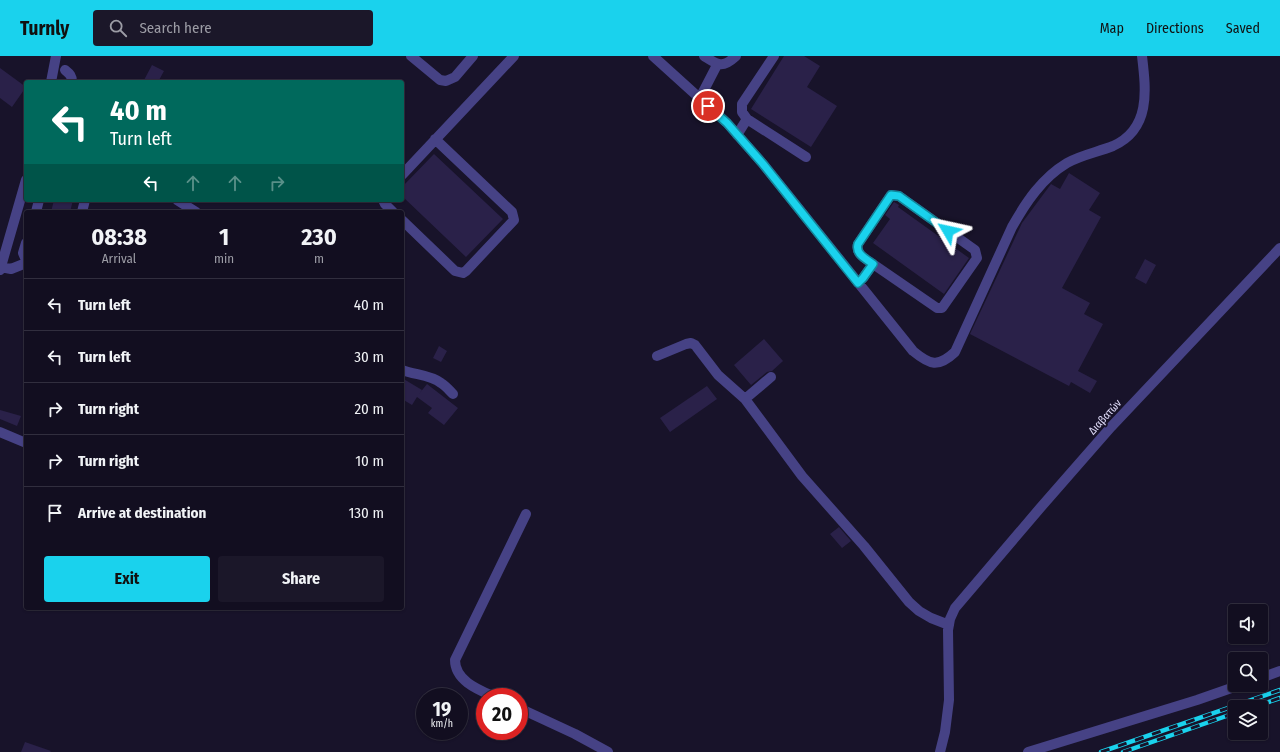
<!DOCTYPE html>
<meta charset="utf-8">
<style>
body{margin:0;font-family:"Fira Sans Condensed",sans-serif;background:#1b1729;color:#f1f3f6;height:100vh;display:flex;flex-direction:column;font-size:15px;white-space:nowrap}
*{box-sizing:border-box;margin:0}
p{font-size:13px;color:#9c9ca5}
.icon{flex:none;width:22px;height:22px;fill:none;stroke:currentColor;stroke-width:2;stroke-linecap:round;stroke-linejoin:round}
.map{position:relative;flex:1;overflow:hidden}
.sheet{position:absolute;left:24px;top:154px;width:380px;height:400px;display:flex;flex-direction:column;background:#120e20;border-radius:4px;box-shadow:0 1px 3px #0004,0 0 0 1px #312e3e}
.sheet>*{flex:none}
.banner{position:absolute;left:24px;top:24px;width:380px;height:122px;border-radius:4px;box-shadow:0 1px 3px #0004,0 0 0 1px #312e3e;background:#00695c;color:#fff;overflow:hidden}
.buttons{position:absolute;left:1228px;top:548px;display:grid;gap:8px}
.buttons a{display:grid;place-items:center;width:40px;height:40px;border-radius:4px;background:#120e20;box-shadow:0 1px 3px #0004,0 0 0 1px #312e3e;font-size:20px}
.speed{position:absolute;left:416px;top:632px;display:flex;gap:8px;font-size:20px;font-weight:700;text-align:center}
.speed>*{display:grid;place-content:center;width:52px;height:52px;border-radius:50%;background:#120e20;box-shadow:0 1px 3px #0004,0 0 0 1px #312e3e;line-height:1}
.speed small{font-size:10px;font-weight:400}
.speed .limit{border:6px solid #d22;background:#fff;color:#111}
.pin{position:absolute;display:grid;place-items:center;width:34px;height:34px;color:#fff;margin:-17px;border:2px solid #fff;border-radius:50%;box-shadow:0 1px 4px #0007}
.me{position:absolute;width:44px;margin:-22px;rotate:306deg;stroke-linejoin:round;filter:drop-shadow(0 0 3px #0008)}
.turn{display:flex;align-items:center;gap:14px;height:84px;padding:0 20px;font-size:18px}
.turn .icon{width:52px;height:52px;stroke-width:2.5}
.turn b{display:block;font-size:28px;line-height:34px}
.lanes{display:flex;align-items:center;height:38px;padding:0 20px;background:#0003;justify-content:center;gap:20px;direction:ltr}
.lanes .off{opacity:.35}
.eta{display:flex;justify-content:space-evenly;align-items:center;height:68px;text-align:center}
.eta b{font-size:24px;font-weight:700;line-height:28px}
.cta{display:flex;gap:8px;margin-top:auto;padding:8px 20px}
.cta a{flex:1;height:46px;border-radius:4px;background:#1ad2ed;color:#111;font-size:16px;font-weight:700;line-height:46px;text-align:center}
.cta a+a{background:#1b1729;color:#f1f3f6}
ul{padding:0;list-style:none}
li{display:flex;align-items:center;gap:12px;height:52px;padding:0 20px;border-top:1px solid #312e3e}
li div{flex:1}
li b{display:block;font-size:15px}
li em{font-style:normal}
header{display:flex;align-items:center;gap:24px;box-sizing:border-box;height:56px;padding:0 20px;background:#1ad2ed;color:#111}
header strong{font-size:19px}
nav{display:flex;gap:22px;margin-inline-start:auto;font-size:14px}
.search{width:280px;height:36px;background:#1b1729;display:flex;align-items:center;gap:10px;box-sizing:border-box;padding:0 14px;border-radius:4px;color:#9c9ca5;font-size:15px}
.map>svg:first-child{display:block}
.building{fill:#2a2149}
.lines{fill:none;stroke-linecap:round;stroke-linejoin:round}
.minor{stroke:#464285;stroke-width:10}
.rail-casing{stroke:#1ad2ed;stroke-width:4.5}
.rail{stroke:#18132a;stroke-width:3;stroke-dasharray:9;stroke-linecap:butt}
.route-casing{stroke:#11889a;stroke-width:10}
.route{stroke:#1ad2ed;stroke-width:7}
.labels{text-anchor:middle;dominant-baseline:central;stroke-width:4;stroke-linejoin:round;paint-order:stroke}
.street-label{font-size:11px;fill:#e3dffc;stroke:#18132a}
</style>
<header>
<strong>Turnly</strong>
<div class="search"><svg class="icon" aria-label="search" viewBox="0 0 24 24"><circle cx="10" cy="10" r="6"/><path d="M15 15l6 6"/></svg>Search here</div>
<nav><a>Map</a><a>Directions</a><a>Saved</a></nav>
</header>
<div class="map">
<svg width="1280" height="696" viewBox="0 0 1280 696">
<rect width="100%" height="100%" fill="#18132a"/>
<path class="building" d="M 784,0 L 804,0 L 820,10 L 807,31 L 837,50 L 811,91 L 751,53 Z
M 152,9 L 164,15 L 158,26 L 143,26 Z
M 0,12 L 26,31 L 12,51 L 0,42 Z
M 434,98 L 503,163 L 466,201 L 402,140 L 402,131 Z
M 1069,117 L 1100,137 L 1089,154 L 1101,161 L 1062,232 L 1090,247 L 1084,258 L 1103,268 L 1078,315 L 1097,325 L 1090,337 L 1071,326 L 1069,330 L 970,278 L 1022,167 L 1051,128 L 1060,133 Z
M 54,144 L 73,144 L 70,156 L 51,156 Z
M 894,146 L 899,149 L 898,151 L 969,202 L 944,238 L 873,187 L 890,163 L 885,159 Z
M 1145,203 L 1156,209 L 1146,228 L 1135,222 Z
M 764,283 L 783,305 L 772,315 L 767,316 L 751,329 L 734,309 Z
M 439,290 L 447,295 L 441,306 L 433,302 Z
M 402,322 L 422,334 L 419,338 L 427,328 L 458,352 L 444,369 L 428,357 L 432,352 L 417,341 L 412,349 L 402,343 Z
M 707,330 L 717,343 L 670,376 L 660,362 Z
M 0,354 L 21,360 L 17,370 L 0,363 Z
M 839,471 L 851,485 L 842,492 L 830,478 Z
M 25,686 L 51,695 L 50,696 L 21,696 Z"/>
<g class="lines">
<path class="minor" d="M 411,0 L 440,24 L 446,25 L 455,21 L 473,0
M 653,0 L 727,67 L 763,108 L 913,295 C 930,309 938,312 955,296 L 1012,171 C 1026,146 1042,122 1067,107 C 1081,99 1098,96 1113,90 C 1151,73 1146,34 1142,0
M 704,0 C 718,9 722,13 736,0
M 65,14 C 70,18 72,20 72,26
M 51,26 L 56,0
M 699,41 L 703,36 L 717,9
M 747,63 L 806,101
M 737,79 L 747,63 L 742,56 L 742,48 L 774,0
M 402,119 L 514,0
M 177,144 L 196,156
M 383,144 L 385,148 L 393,156
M 36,156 L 39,144
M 82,156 L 85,144
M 402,164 L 455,215 L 463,217 L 466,215 L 514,164 L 512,156 L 435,83
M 26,187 L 23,197 L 26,204
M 1,211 L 11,213 L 26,207
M 0,214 L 26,124
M 858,227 L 863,222 L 873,208 C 866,203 855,198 858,188 L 891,139 L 899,140 L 975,194 L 977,202 L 942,252 L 937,252 L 873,208
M 657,300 L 686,288 L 691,287 L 695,289 L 718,319 L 745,343 L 802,420 L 864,490 L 909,546 L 919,555 L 931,562 L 949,569
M 402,314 C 415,319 431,319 441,327 C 446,330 449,334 453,338
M 745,343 L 771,321
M 0,376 L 26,387
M 1261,622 L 1280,615
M 495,641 C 479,634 455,625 455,604 L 526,458
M 519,652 L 575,678 L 608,696
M 940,696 L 945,676 L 949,644 L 948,574 L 950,563 L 955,552 L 1041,451 L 1111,371 L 1280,192
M 1028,696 L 1197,644 L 1240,629"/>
<defs>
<path id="rail" d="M 1254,651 L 1280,642
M 1101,696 L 1280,634
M 1123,696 L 1235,657"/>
</defs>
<use href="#rail" class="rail-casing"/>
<use href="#rail" class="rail"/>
</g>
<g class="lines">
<defs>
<path id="route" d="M 708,50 L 727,67 L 763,108 L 858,227 L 863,222 L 873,208 C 866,203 855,198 858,188 L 891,139 L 899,140 L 948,175"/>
</defs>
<use href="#route" class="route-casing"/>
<use href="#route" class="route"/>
</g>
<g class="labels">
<g class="street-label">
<text transform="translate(1105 361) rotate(-48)">Διαβατών</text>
</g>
</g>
</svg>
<div class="buttons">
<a><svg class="icon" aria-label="sound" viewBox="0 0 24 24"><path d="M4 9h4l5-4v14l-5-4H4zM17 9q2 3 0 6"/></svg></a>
<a><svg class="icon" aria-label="search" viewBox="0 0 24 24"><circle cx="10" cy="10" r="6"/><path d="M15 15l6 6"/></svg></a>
<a><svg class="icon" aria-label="layers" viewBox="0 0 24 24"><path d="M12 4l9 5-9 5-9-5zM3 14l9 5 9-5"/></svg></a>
</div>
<div class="speed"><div>19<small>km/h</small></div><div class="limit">20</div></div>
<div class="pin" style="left:708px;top:50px;background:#d93025"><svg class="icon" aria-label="arrive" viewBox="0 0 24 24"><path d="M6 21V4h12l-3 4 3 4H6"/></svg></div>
<svg class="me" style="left:948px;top:175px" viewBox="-20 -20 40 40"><path d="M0-17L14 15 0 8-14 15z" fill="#1ad2ed" stroke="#fff" stroke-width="4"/></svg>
<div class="banner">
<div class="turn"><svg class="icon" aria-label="left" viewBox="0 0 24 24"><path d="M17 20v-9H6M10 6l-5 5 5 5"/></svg><div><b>40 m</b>Turn left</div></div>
<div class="lanes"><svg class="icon" aria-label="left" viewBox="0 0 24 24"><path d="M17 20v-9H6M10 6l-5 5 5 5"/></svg><svg class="icon off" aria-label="ahead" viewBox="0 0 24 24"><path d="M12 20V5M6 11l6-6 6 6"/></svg><svg class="icon off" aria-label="ahead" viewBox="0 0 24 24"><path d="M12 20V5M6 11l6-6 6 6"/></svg><svg class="icon off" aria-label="right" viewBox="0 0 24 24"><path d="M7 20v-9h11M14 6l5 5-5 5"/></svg></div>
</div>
<section class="sheet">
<div class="eta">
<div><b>08:38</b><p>Arrival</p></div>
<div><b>1</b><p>min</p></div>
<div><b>230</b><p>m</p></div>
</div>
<ul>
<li><svg class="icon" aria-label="left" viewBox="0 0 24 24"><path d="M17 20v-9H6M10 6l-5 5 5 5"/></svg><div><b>Turn left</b></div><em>40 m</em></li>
<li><svg class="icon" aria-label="left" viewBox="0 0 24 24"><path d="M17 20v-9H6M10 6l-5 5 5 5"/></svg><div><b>Turn left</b></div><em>30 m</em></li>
<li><svg class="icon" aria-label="right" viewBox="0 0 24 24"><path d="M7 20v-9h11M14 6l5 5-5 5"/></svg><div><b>Turn right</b></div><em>20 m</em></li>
<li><svg class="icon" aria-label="right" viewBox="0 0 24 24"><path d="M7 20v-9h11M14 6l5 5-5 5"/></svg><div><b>Turn right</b></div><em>10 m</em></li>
<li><svg class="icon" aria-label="arrive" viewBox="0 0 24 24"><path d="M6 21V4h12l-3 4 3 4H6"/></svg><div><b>Arrive at destination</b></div><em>130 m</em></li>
</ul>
<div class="cta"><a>Exit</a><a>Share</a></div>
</section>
</div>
